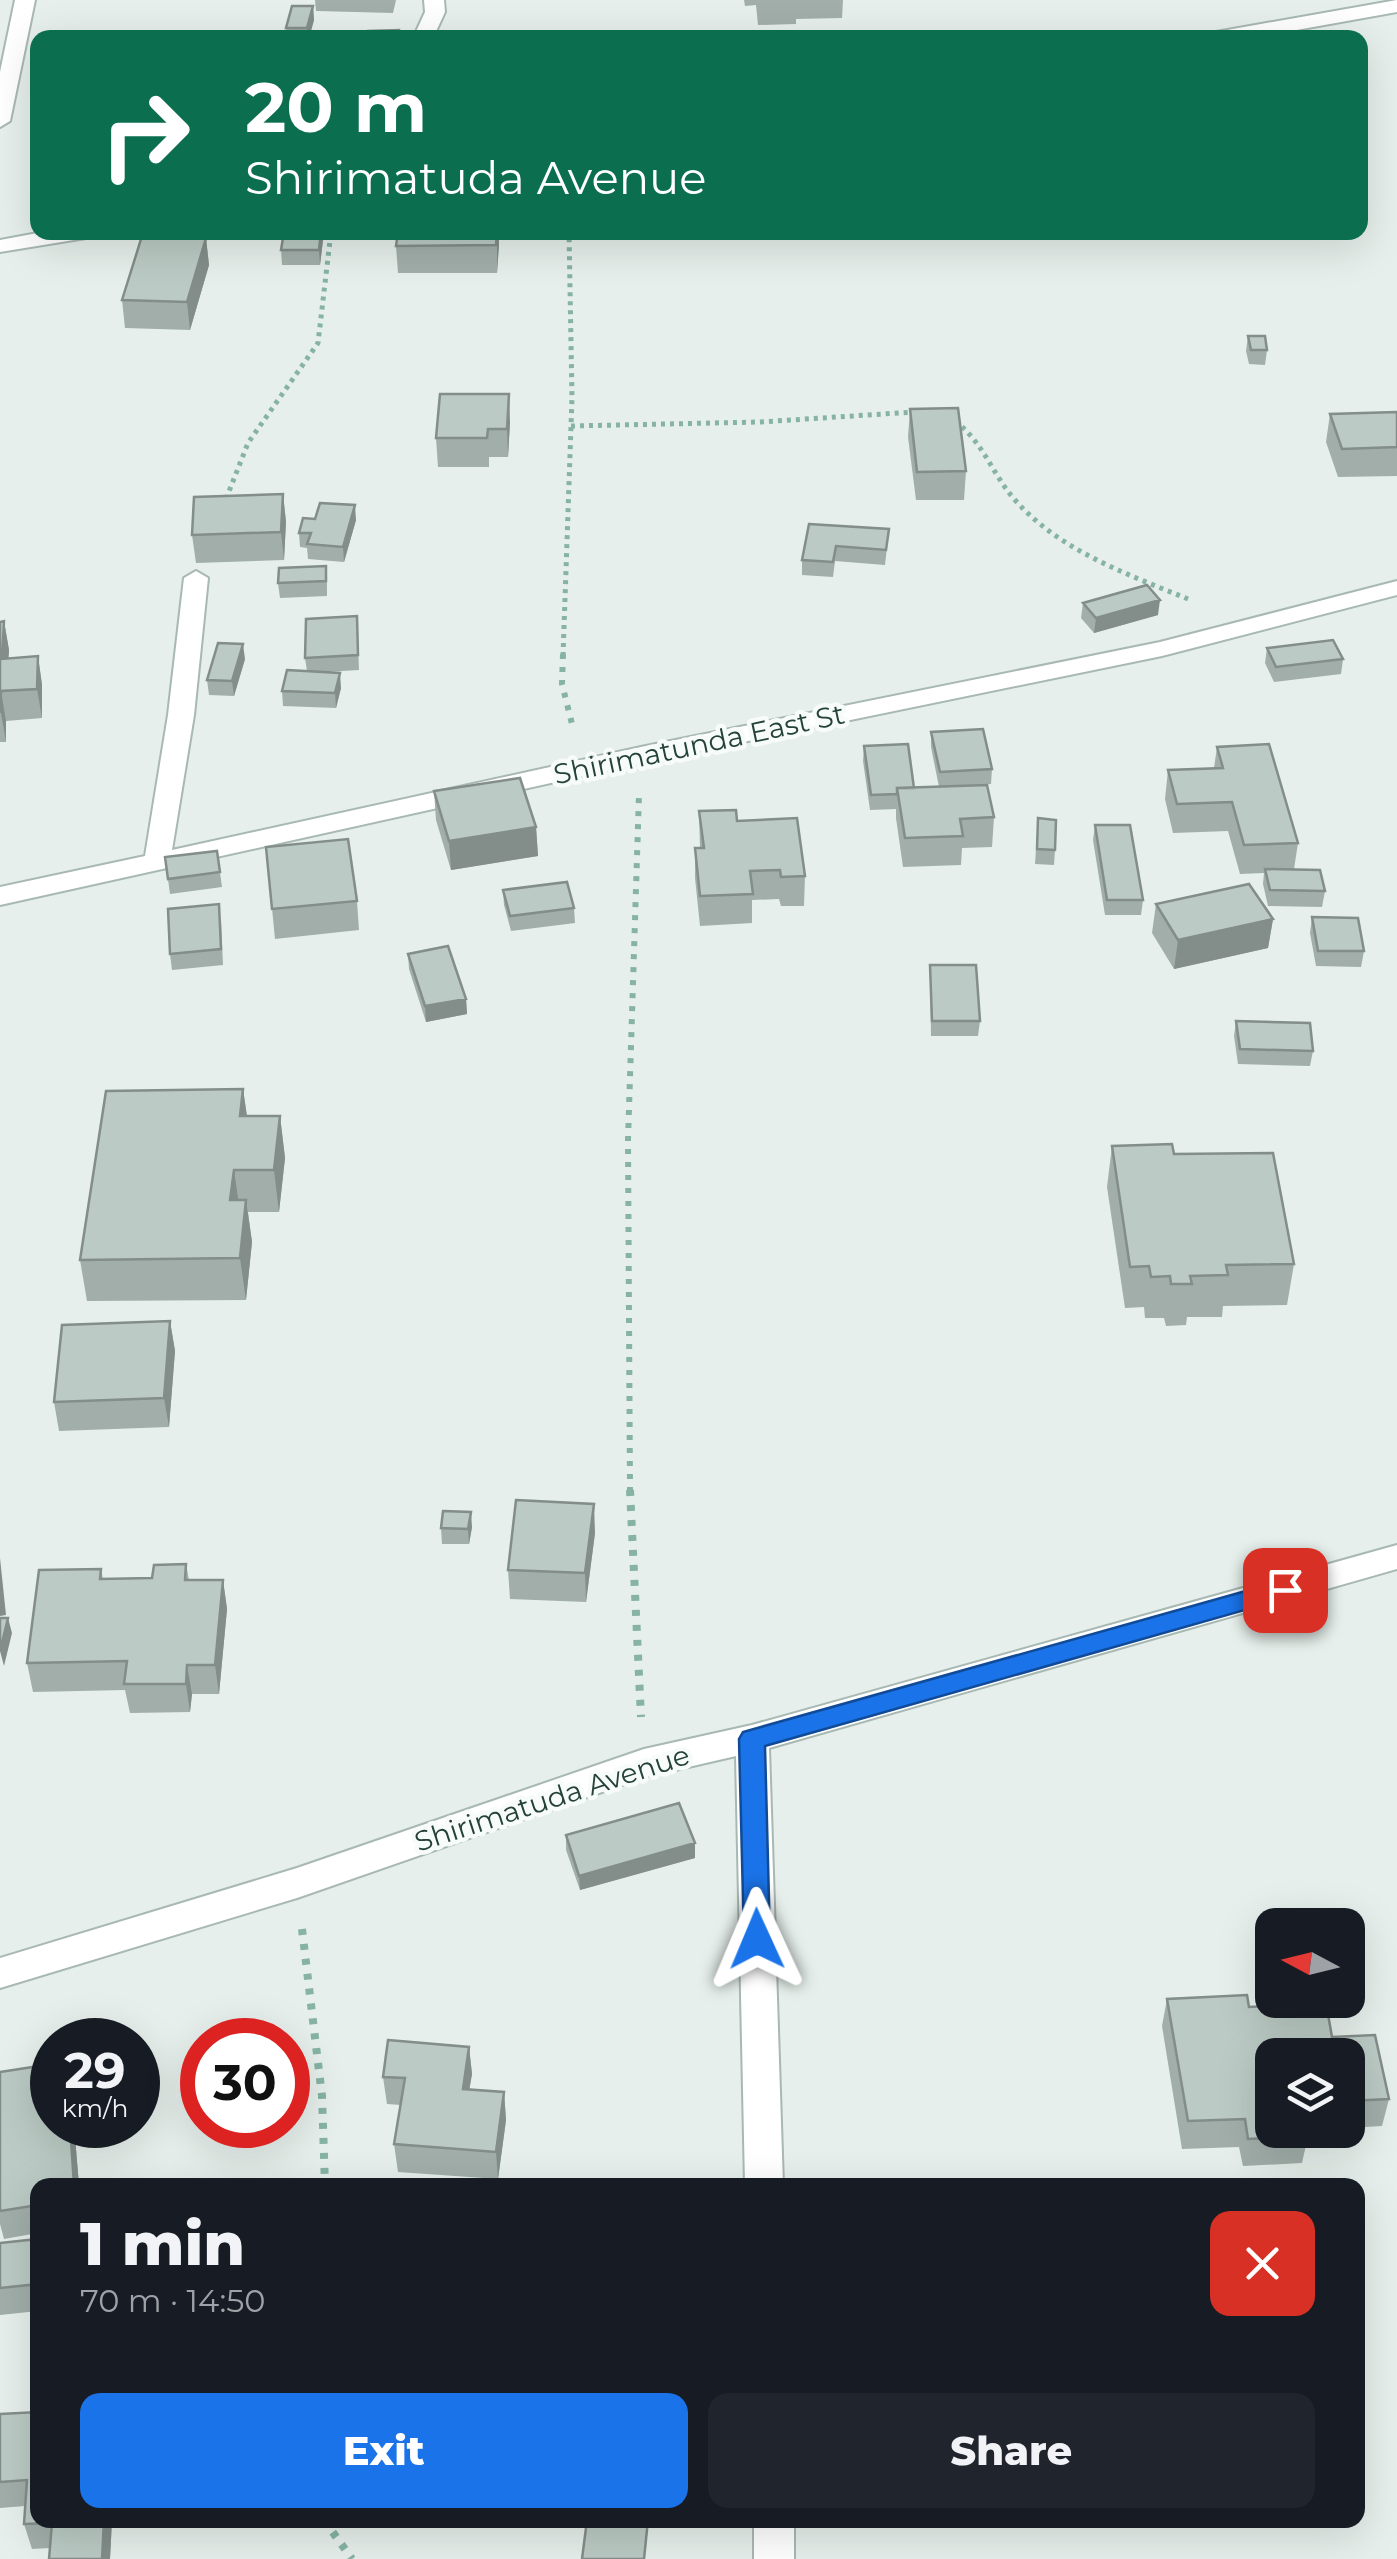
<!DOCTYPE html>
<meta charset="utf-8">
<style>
body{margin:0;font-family:Montserrat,sans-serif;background:#20242c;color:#f1f3f6;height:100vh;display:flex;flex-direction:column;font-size:38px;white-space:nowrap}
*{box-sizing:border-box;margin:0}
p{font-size:32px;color:#9ea1a6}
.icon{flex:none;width:55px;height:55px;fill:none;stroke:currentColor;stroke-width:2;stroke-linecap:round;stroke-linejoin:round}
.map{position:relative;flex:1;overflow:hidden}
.drawer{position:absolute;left:30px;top:2178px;width:1335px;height:350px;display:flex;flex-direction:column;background:#171b24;border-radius:20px;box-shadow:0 10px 40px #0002}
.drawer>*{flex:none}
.hud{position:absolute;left:30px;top:30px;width:1338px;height:210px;border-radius:20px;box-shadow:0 10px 40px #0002;background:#0b6e4f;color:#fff;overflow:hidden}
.needle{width:65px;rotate:277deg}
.buttons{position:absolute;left:1255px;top:1908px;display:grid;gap:20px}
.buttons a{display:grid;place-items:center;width:110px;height:110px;border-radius:20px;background:#171b24;box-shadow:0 10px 40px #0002;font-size:50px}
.speed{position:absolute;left:30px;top:2018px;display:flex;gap:20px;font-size:50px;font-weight:700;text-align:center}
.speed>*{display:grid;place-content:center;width:130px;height:130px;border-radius:50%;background:#171b24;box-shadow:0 10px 40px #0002;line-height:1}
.speed small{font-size:25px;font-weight:400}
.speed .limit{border:15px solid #d22;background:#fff;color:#111}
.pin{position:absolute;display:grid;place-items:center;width:85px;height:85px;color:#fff;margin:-42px;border-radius:20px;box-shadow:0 5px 15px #0006}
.me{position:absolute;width:110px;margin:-55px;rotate:359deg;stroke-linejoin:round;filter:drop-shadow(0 0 8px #0008)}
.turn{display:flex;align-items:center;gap:35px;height:210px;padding:0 50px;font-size:45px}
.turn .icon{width:130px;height:130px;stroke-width:2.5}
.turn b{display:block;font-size:70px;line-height:85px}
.round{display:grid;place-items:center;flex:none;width:105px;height:105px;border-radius:20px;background:#20242c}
.headline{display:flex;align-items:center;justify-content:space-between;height:170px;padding:0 50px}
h1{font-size:60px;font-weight:800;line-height:75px}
.button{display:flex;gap:20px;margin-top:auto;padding:20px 50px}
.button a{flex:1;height:115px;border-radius:20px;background:#1a73e8;color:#fff;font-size:40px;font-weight:800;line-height:115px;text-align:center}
.button a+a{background:#20242c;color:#f1f3f6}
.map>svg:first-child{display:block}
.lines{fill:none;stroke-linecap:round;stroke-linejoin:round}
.minor-casing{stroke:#a8b8b2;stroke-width:4}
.path-far2{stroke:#86b3a5;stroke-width:5;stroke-dasharray:4 5;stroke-linecap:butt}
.path-far1{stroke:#86b3a5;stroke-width:6;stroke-dasharray:5 8;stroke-linecap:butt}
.path{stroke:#86b3a5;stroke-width:8;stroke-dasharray:6 9;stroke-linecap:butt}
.minor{fill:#fff;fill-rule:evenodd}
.wall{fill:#a1aea9}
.shaded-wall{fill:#838d89}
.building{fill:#bbcac4;stroke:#838d89;stroke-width:2.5}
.route{fill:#1a73e8;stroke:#114b97;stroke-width:2.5}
.labels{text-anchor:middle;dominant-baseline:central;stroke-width:9;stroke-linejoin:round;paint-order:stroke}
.street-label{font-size:28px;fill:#24423a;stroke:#f7fbf9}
</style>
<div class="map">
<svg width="1397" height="2559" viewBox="0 0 1397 2559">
<rect width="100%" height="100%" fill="#e6efeb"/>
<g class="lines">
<defs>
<path id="minor" d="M 15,0 L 35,0 L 10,121 L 0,127 L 0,72 Z
M 424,0 L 444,0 L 445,12 L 433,38 L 413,38 L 425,12 Z
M 1397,0 L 1397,12 L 1252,38 L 1206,38 L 1216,32 Z
M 43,232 L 96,232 L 86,238 L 0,252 L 0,240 Z
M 196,571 L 208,578 L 194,715 L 172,850 L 641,747 L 1160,642 L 1397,581 L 1397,595 L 1162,656 L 641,763 L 0,905 L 0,887 L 145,856 L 168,715 L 184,578 Z
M 1397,1545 L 1397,1569 L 769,1748 L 783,2185 L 745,2185 L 736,1756 L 645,1777 L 297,1898 L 0,1988 L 0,1958 L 297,1868 L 644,1749 L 752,1725 Z
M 754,2520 L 794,2520 L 794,2559 L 754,2559 Z"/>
</defs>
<use href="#minor" class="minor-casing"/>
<path class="path-far2" d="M 955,421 C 984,443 992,474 1015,500 C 1060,551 1127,574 1188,599
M 571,426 L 760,422 L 914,412
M 226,499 L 248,443 L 318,343 L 331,232
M 563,656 L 572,398 L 569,232"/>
<path class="path-far1" d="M 563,654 L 562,684 L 573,728
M 630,1492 L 628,1140 L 639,795"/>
<path class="path" d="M 630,1490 L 641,1717
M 302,1929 L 322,2096 L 325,2185
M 324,2520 L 352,2559"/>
<use href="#minor" class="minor"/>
</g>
<path class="wall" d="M 315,0 L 396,0 L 393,13 L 316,11 Z
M 744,0 L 843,0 L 842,18 L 796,19 L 796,24 L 758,25 L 756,5 L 745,6 Z
M 313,6 L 314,20 L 309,38 L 287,38 L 286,28 Z
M 324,232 L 320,265 L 282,265 L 281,250 Z
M 398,232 L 510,232 L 510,238 L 499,239 L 497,273 L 398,273 L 396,246 Z
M 206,238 L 209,265 L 190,330 L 125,328 L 122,300 Z
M 1248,336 L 1267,350 L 1265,365 L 1249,364 L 1246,351 Z
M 910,409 L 966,471 L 964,500 L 916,500 L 908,437 Z
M 1397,412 L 1397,476 L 1338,477 L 1326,442 L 1330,414 Z
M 510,422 L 508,457 L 489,457 L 489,467 L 438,467 L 436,438 Z
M 283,494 L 286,522 L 284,560 L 196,563 L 192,535 Z
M 356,520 L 344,562 L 308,559 L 307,548 L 300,547 L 299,533 Z
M 809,524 L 889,529 L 885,565 L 835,561 L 833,577 L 802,575 L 802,560 Z
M 327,581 L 327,596 L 280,598 L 278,583 Z
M 1083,603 L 1158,615 L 1094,633 L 1081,618 Z
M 357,616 L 359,670 L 323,672 L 341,688 L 336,708 L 283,706 L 282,691 L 307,671 L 305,658 Z
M 4,621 L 9,650 L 8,658 L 38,656 L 42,685 L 42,718 L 6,721 L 6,742 L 0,742 L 0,622 Z
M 1267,648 L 1343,659 L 1341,674 L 1274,682 L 1265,663 Z
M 245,659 L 234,696 L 209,695 L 207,680 Z
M 931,732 L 992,769 L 991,784 L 968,786 L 994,817 L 992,847 L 962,848 L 961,865 L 903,867 L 896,818 L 896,809 L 870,810 L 863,761 L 864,746 L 914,788 L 939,787 L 931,747 Z
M 1217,747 L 1298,843 L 1294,869 L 1325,891 L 1322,907 L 1268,906 L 1263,884 L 1264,873 L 1240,874 L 1228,831 L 1173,833 L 1165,799 L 1168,770 L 1214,768 Z
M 434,791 L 536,827 L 538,856 L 451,870 L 436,820 Z
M 699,811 L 737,821 L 805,876 L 804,906 L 781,906 L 779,899 L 752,900 L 752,923 L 700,926 L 695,878 L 695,848 L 700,848 Z
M 1038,818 L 1055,850 L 1054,865 L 1035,864 Z
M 1095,825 L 1143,900 L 1141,915 L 1105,915 L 1093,840 Z
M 266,847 L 357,901 L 359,930 L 275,939 Z
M 217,851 L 222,887 L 170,894 L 165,857 Z
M 503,890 L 574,908 L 575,923 L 511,931 L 504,905 Z
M 1156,904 L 1273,919 L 1268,948 L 1174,969 L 1152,933 Z
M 1312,917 L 1364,951 L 1361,967 L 1316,966 L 1310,933 Z
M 221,920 L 223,965 L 172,970 L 170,954 Z
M 408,954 L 466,999 L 467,1014 L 426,1022 L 409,969 Z
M 930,965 L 980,1021 L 978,1036 L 931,1036 Z
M 1236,1021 L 1313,1051 L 1310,1066 L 1238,1064 L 1234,1036 Z
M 243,1089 L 247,1116 L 280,1116 L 285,1158 L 279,1212 L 248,1212 L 252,1242 L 246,1300 L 87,1301 L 80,1260 Z
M 1112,1146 L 1174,1154 L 1294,1264 L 1287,1305 L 1223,1306 L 1222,1317 L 1187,1317 L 1186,1325 L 1166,1326 L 1164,1318 L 1145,1318 L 1144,1307 L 1125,1308 L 1107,1187 Z
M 170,1321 L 175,1351 L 169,1427 L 59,1431 L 54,1402 Z
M 472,1527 L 469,1544 L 442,1544 L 441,1528 Z
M 595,1533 L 586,1602 L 510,1599 L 508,1570 Z
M 186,1564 L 189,1580 L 223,1580 L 227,1609 L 219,1694 L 192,1694 L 190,1712 L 130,1713 L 125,1690 L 33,1692 L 27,1663 L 101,1569 L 103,1579 L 152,1578 Z
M 566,1835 L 695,1858 L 580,1890 L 566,1850 Z
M 1167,1999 L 1249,2007 L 1332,2037 L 1389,2099 L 1382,2126 L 1348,2128 L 1348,2055 L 1272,2130 L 1311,2130 L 1307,2130 L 1308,2136 L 1302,2163 L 1243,2166 L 1239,2147 L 1182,2149 L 1162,2026 Z
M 469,2047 L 472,2074 L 469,2089 L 504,2092 L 506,2120 L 498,2179 L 398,2172 L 394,2144 L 401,2105 L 387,2104 L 383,2077 Z
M 0,2072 L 52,2125 L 74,2125 L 79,2185 L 38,2185 L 38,2233 L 4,2239 L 0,2224 Z
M 38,2239 L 38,2311 L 0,2315 L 0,2243 Z
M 38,2412 L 38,2520 L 112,2520 L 110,2559 L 49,2559 L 50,2548 L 32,2549 L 24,2524 L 25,2506 L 0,2508 L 0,2414 Z"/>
<path class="shaded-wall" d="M 313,6 L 314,20 L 309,38 L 307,38 L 307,28 Z
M 321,232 L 324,232 L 320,265 L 319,250 Z
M 497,232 L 499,232 L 499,246 L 497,273 Z
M 206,238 L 209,265 L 190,330 L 187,302 Z
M 509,394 L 510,422 L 508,457 L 507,429 Z
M 283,494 L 286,522 L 284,560 L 281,532 Z
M 355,505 L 356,520 L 344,562 L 343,547 Z
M 1160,600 L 1158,615 L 1094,633 L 1096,618 Z
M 4,621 L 9,650 L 7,688 L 2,659 Z
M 243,644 L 245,659 L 234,696 L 232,681 Z
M 38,656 L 42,685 L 42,718 L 37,689 Z
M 340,673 L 341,688 L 336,708 L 335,693 Z
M 1,691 L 6,721 L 6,742 L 1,713 Z
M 536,827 L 538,856 L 451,870 L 449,841 Z
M 1273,919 L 1268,948 L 1174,969 L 1178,940 Z
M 466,999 L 467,1014 L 426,1022 L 425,1006 Z
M 243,1089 L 249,1131 L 240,1116 Z
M 280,1116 L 285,1158 L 279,1212 L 274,1170 Z
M 234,1170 L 240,1212 L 230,1200 Z
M 246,1200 L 252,1242 L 246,1300 L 240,1258 Z
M 170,1321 L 175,1351 L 169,1427 L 164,1398 Z
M 594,1504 L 595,1533 L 586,1602 L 585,1573 Z
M 471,1512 L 472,1527 L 469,1544 L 468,1529 Z
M 0,1558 L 6,1615 L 0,1616 Z
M 223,1580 L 227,1609 L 219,1694 L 215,1665 Z
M 8,1618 L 12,1633 L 4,1666 L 0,1651 Z
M 187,1665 L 192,1694 L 190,1712 L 186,1684 Z
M 695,1843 L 695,1858 L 580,1890 L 579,1876 Z
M 469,2047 L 472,2074 L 465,2116 L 463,2089 Z
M 504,2092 L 506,2120 L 498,2179 L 496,2152 Z
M 70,2125 L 74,2125 L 79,2185 L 74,2185 Z
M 104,2520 L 112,2520 L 110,2559 L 102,2559 Z"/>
<path class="building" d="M 292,6 L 313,6 L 307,28 L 286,28 Z
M 399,30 L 399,38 L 367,38 L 368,31 Z
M 284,232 L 321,232 L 319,250 L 281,250 Z
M 398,232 L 497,232 L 496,245 L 396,246 Z
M 142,236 L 206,238 L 187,302 L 122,300 Z
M 1248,336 L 1265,336 L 1267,350 L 1251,350 Z
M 440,394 L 509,394 L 507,429 L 488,429 L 487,438 L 436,438 Z
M 958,408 L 966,471 L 917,472 L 910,409 Z
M 1397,412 L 1397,447 L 1342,449 L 1330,414 Z
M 283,494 L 281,532 L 192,535 L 194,497 Z
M 320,503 L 355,505 L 343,547 L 307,544 L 311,533 L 299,533 L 303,518 L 315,519 Z
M 809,524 L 889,529 L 886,550 L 836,546 L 833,562 L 802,560 Z
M 326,566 L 326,581 L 278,583 L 279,568 Z
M 1147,585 L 1160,600 L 1096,618 L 1083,603 Z
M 357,616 L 358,655 L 305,658 L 306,619 Z
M 4,621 L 2,659 L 38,656 L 37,689 L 1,691 L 0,713 L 0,622 Z
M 1333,640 L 1343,659 L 1276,667 L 1267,648 Z
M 218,643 L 243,644 L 232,681 L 207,680 Z
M 287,670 L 340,673 L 335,693 L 282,691 Z
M 983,729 L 992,769 L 940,772 L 931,732 Z
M 908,744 L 914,788 L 897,788 L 897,794 L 871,795 L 864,746 Z
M 1269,744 L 1298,843 L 1244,845 L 1232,802 L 1177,804 L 1168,770 L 1223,768 L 1217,747 Z
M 520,778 L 536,827 L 449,841 L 434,791 Z
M 987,785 L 994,817 L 960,819 L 963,836 L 905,838 L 897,788 Z
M 736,810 L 737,821 L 797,818 L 805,876 L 781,877 L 780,870 L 750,871 L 753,894 L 700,896 L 695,848 L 704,848 L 699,811 Z
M 1038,818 L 1056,820 L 1055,850 L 1037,849 Z
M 1095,825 L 1130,825 L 1143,900 L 1107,900 Z
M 348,839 L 357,901 L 272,909 L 266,847 Z
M 217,851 L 220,872 L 168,879 L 165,857 Z
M 1265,869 L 1320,870 L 1325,891 L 1270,890 Z
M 567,882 L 574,908 L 510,916 L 503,890 Z
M 1249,884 L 1273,919 L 1178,940 L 1156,904 Z
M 219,904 L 221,949 L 170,954 L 168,909 Z
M 1312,917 L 1358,918 L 1364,951 L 1318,951 Z
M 448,946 L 466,999 L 425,1006 L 408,954 Z
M 930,965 L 976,965 L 980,1021 L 932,1021 Z
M 1236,1021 L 1310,1023 L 1313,1051 L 1240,1049 Z
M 243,1089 L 240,1116 L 280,1116 L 274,1170 L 234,1170 L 230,1200 L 246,1200 L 240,1258 L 80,1260 L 106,1091 Z
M 1172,1144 L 1174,1154 L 1273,1153 L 1294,1264 L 1226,1265 L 1228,1275 L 1190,1276 L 1192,1284 L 1171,1284 L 1170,1276 L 1151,1277 L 1149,1266 L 1130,1267 L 1112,1146 Z
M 170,1321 L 164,1398 L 54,1402 L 62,1325 Z
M 516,1500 L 594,1504 L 585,1573 L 508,1570 Z
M 443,1511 L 471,1512 L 468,1529 L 441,1528 Z
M 186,1564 L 185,1580 L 223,1580 L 215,1665 L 187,1665 L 186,1684 L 124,1684 L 127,1661 L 27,1663 L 39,1570 L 101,1569 L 100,1579 L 152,1578 L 154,1565 Z
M 0,1618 L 8,1618 L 0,1651 Z
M 679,1803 L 695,1843 L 579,1876 L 566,1835 Z
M 1247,1995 L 1249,2007 L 1326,2003 L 1332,2037 L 1375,2035 L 1389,2099 L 1348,2101 L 1348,2055 L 1272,2055 L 1272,2130 L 1307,2130 L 1308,2136 L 1248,2139 L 1245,2119 L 1188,2121 L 1167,1999 Z
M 388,2040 L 469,2047 L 463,2089 L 504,2092 L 496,2152 L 394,2144 L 405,2078 L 383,2077 Z
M 52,2064 L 52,2125 L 70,2125 L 74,2185 L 38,2185 L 38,2205 L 0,2211 L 0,2072 Z
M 38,2239 L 38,2284 L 0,2288 L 0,2243 Z
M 38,2412 L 38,2520 L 104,2520 L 102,2559 L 49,2559 L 52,2523 L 24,2524 L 27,2480 L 0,2482 L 0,2414 Z
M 587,2520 L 648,2520 L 644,2559 L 582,2559 Z"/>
<path class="route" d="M 1285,1580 L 1294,1583 L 1297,1590 L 1294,1596 L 765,1746 L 770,1939 L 766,1947 L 757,1950 L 748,1947 L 744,1939 L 739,1739 L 743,1732 Z"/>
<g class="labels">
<g class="street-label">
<text transform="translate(699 744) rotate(-12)">Shirimatunda East St</text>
<text transform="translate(552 1798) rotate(-18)">Shirimatuda Avenue</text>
</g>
</g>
</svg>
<div class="buttons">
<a><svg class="needle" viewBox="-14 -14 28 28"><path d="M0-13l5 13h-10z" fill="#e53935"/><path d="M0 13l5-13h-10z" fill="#9ea1a6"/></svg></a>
<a><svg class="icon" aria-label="layers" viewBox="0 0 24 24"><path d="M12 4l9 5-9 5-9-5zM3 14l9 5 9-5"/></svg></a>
</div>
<div class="speed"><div>29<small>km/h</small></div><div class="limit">30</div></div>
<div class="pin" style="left:1285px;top:1590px;background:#d93025"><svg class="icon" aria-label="arrive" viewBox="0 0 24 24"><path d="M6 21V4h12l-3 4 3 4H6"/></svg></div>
<svg class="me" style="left:757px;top:1939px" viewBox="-20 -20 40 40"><path d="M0-17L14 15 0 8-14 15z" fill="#1a73e8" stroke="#fff" stroke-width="4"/></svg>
<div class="hud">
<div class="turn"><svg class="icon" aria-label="right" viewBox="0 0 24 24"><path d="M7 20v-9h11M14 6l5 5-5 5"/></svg><div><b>20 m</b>Shirimatuda Avenue</div></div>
</div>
<section class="drawer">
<div class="headline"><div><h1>1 min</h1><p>70 m · 14:50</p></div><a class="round" style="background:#d93025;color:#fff"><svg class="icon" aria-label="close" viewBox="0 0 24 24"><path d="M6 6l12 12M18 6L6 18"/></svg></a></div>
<div class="button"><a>Exit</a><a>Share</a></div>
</section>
</div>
